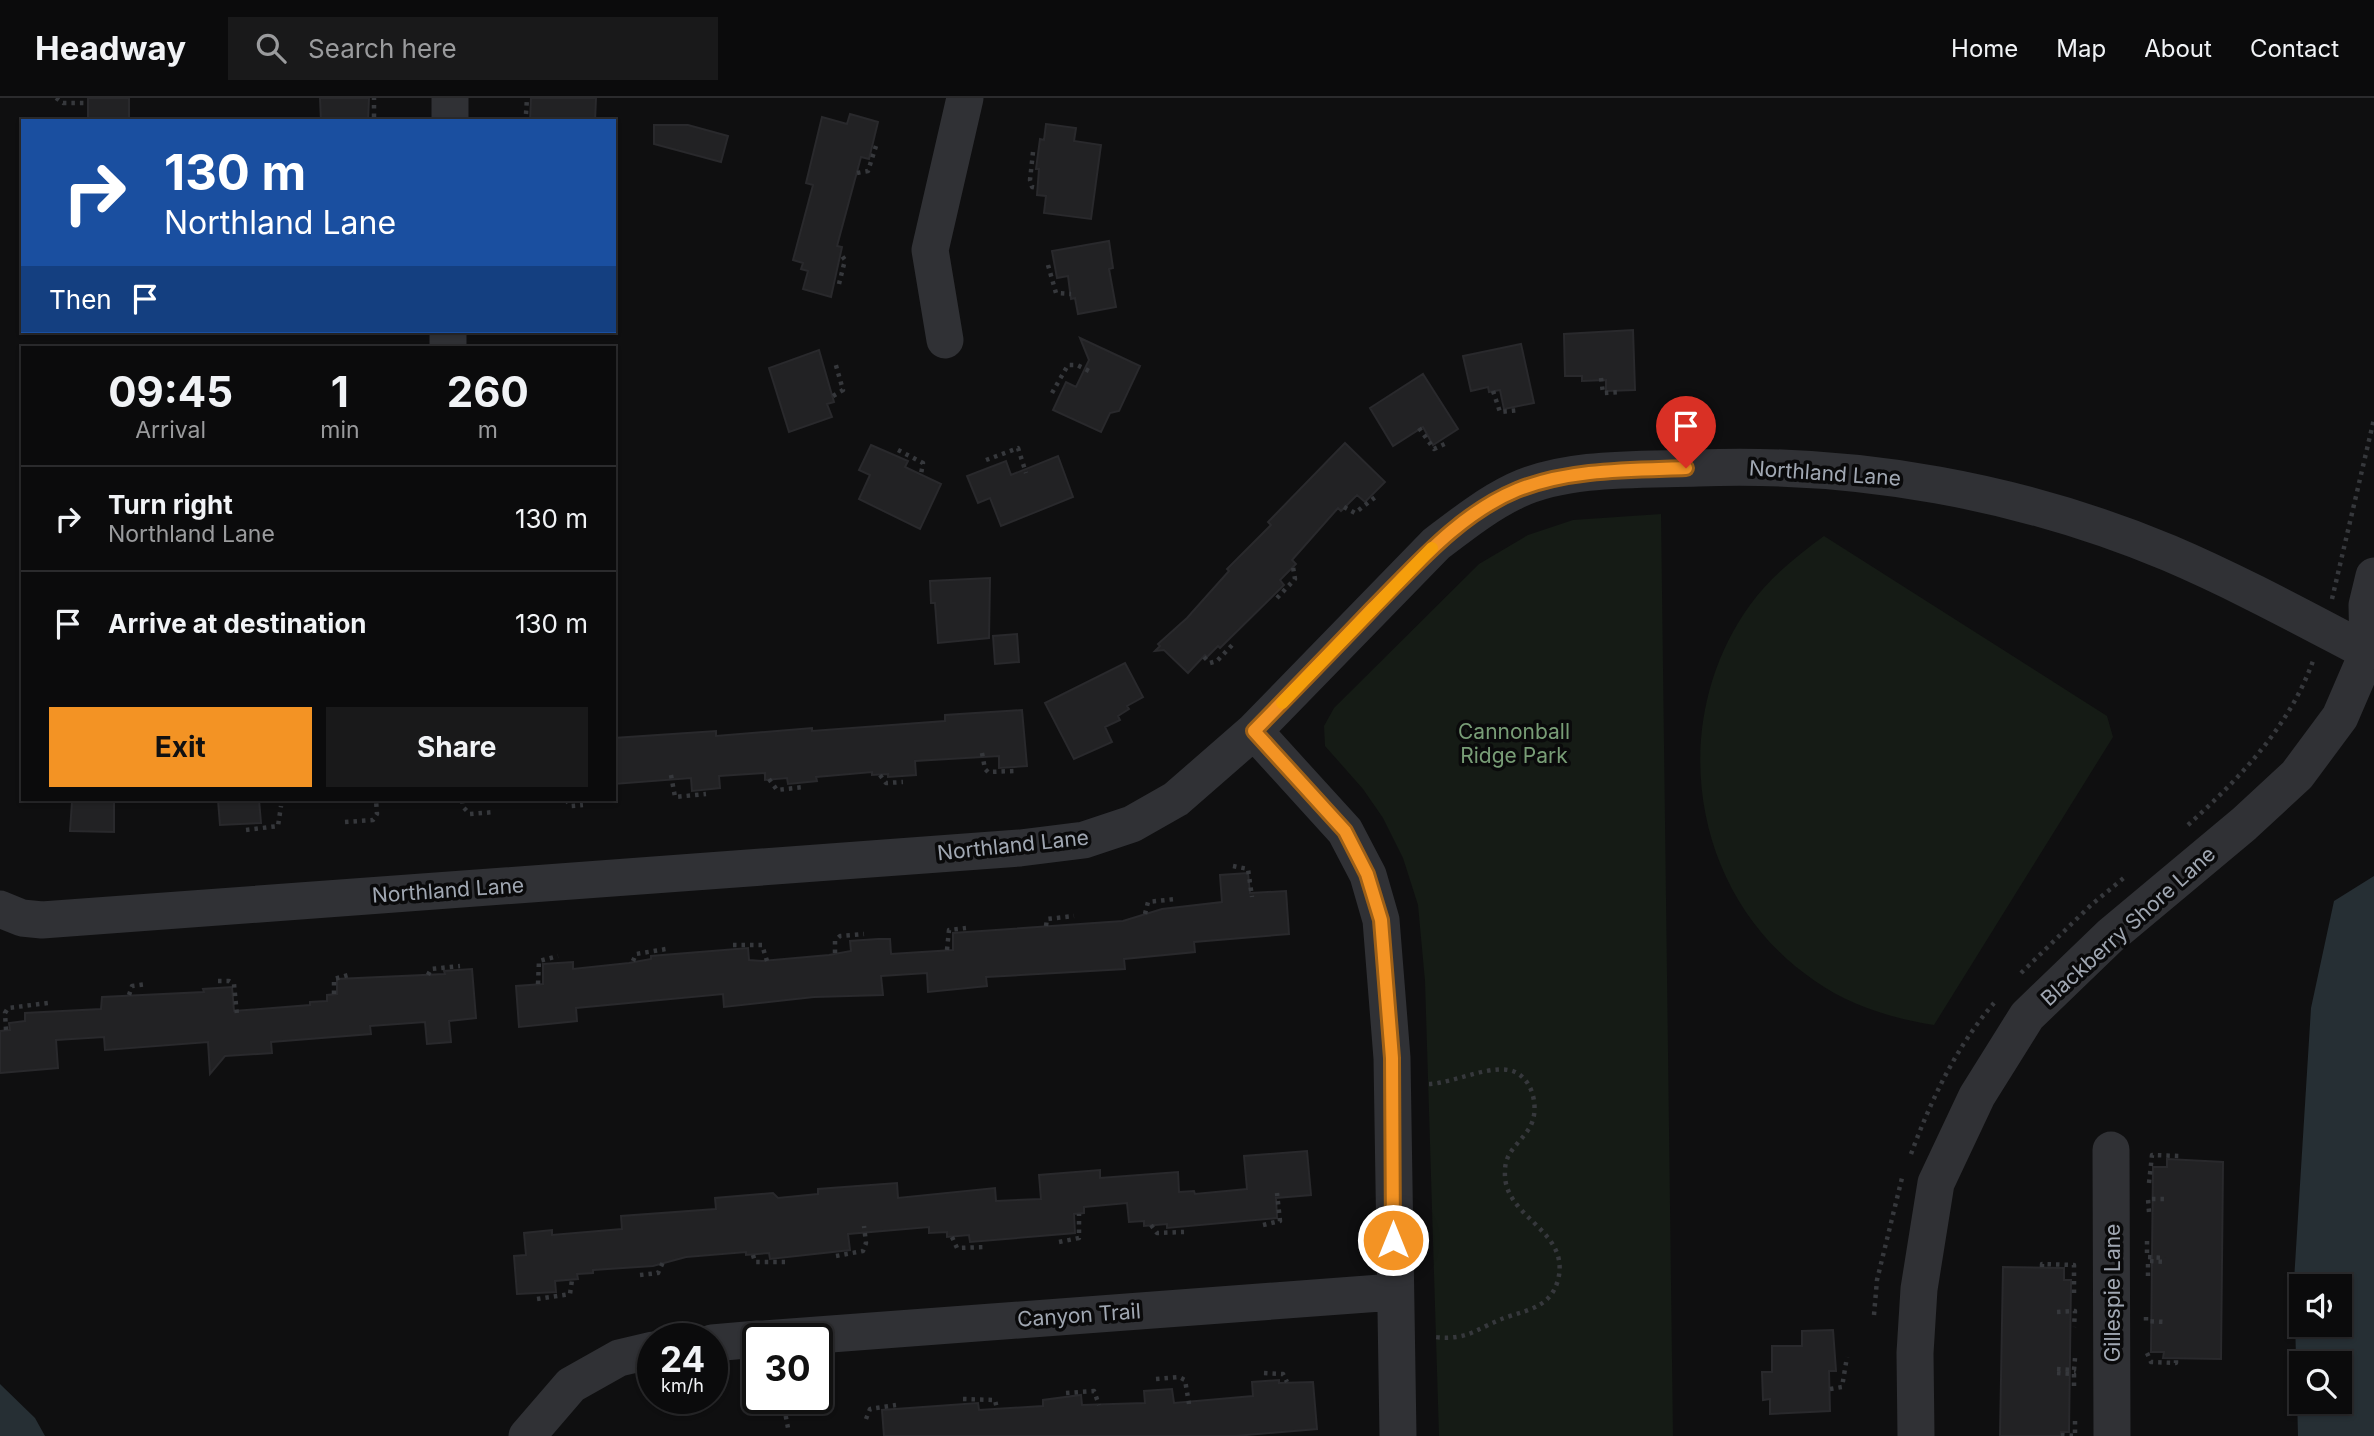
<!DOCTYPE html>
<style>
body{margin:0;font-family:Inter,sans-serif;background:#19191a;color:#f1f3f6;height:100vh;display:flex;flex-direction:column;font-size:26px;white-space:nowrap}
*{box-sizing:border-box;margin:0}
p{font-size:23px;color:#9a9b9d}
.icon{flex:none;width:38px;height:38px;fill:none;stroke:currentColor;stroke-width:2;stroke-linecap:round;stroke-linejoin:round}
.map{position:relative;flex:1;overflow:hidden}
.details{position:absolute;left:21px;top:248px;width:595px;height:455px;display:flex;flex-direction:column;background:#0b0b0c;border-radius:0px;box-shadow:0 2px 5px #0004,0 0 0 2px #2b2b2d}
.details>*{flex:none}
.hud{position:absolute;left:21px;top:21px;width:595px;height:214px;border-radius:0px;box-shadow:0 2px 5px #0004,0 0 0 2px #2b2b2d;background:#1a4fa0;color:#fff;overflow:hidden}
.fabs{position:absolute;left:2289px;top:1176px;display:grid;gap:14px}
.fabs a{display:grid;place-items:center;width:63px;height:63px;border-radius:0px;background:#0b0b0c;box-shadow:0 2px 5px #0004,0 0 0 2px #2b2b2d;font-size:35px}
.speed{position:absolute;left:637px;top:1225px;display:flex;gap:14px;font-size:35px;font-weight:700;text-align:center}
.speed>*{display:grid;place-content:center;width:91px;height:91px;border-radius:50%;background:#0b0b0c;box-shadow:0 2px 5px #0004,0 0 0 2px #2b2b2d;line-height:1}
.speed small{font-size:18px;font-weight:400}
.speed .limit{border:4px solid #111;border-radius:10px;background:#fff;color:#111}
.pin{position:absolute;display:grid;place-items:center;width:60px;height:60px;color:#fff;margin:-72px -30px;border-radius:50% 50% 50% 0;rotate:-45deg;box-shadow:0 0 7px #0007}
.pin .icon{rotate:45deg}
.me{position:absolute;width:77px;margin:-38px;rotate:0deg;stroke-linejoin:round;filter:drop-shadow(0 0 5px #0008)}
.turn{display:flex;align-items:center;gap:24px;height:147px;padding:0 28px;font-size:32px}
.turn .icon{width:91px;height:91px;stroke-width:2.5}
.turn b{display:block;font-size:49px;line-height:60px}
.then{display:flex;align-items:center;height:66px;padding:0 28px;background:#0003;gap:14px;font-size:26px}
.eta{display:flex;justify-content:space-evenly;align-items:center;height:119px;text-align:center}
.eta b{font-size:42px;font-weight:700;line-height:49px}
.cta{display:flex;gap:14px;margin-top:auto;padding:14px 28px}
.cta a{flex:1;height:80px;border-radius:0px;background:#f39324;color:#111;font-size:28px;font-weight:700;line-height:80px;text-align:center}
.cta a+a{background:#19191a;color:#f1f3f6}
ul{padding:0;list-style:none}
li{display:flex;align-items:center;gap:21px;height:105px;padding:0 28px;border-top:2px solid #2b2b2d}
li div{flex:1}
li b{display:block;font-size:26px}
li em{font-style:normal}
header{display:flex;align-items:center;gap:42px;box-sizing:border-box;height:98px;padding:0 35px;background:#0b0b0c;border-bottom:2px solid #2b2b2d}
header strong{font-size:33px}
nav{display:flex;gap:38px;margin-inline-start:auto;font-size:24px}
.search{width:490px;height:63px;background:#19191a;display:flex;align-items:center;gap:18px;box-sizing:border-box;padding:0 24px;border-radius:0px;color:#9a9b9d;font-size:26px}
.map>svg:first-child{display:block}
.green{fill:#151b15}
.water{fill:#262f34;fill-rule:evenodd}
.building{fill:#222224;stroke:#29292c;stroke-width:2}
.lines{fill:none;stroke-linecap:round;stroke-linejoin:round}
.path{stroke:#36383c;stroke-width:4.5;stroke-dasharray:3.5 5;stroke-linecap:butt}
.minor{stroke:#303135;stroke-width:37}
.route-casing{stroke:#9e6017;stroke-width:18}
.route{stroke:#f39324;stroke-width:12}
.slow{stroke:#f59e0b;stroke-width:12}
.labels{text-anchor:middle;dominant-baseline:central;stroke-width:7;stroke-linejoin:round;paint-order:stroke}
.street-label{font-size:21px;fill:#a0a7b2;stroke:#0a0a0b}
.park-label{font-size:21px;fill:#789d76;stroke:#0a0a0b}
</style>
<header>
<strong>Headway</strong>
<div class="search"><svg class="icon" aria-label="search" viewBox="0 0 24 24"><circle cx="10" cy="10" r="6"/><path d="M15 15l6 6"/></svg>Search here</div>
<nav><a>Home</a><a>Map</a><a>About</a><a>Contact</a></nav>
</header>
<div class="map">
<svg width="2374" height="1338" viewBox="0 0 2374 1338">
<rect width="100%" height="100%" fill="#0f0f10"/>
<path class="green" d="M 1661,416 L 1673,1338 L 1439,1338 L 1425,883 L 1418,807 L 1403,760 L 1383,720 L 1363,691 L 1325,648 L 1324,628 L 1334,610 L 1479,466 L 1528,437 L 1573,422 Z
M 1824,438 L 2107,618 L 2113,639 L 1934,927 C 1891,920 1851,908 1815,883 C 1692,800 1664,626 1750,507 C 1770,479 1797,458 1824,438 Z"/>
<path class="water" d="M 2374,778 L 2374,1338 L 2298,1338 L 2294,1183 L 2311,910 L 2334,803 ZM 2301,1188 L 2340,1188 L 2340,1227 L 2301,1227 ZM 2301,1265 L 2340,1265 L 2340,1304 L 2301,1304 Z
M 0,1286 L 35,1320 L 45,1338 L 0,1338 Z"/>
<path class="building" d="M 88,0 L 129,0 L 129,23 L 88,23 Z
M 320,0 L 369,0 L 368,23 L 321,23 Z
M 531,0 L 596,0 L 595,23 L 530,23 Z
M 850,16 L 878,24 L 869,61 L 861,59 L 837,148 L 842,149 L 831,199 L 803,191 L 808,173 L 801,171 L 803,165 L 793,162 L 813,87 L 806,85 L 822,19 L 847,26 Z
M 1046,26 L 1076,30 L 1074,43 L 1101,47 L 1091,121 L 1044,115 L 1046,98 L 1037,97 L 1039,71 L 1036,71 L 1040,41 L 1044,42 Z
M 654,27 L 688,27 L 728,38 L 721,64 L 654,46 Z
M 1109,143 L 1113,170 L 1109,171 L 1116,209 L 1078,216 L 1075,200 L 1071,201 L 1068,178 L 1057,180 L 1052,153 Z
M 1633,232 L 1635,292 L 1606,293 L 1606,282 L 1582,283 L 1582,278 L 1565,278 L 1564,236 Z
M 1080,240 L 1140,268 L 1119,313 L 1110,315 L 1101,334 L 1053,312 L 1066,284 L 1076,289 L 1089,262 Z
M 1521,246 L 1534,305 L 1504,311 L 1500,292 L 1489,294 L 1488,289 L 1471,293 L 1463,258 Z
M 819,252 L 834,304 L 827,306 L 832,319 L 789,334 L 769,270 Z
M 1423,276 L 1458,331 L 1433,347 L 1423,329 L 1393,348 L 1370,310 Z
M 1345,345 L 1385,384 L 1365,404 L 1357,397 L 1341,413 L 1338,410 L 1292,462 L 1296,466 L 1280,482 L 1284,487 L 1220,550 L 1218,548 L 1207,559 L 1205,557 L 1188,575 L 1164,552 L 1155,553 L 1160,548 L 1158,546 L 1187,520 L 1229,473 L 1227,471 L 1271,427 L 1268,424 Z
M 871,347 L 908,363 L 905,369 L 941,386 L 920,431 L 859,401 L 870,377 L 859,372 Z
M 1058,358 L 1073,399 L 1001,428 L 990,400 L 978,405 L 967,378 L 1006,363 L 1011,377 Z
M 990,480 L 989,540 L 938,545 L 935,505 L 931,505 L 930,483 Z
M 1017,536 L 1019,564 L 995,566 L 993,538 Z
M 1125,565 L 1143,599 L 1127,608 L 1129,611 L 1118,618 L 1120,622 L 1105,629 L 1112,644 L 1074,661 L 1045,605 Z
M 1022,612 L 1027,668 L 999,670 L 999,658 L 915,663 L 916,677 L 888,679 L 888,676 L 872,677 L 872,674 L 816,679 L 817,683 L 788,686 L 787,680 L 765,682 L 765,675 L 719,678 L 720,690 L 692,693 L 691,680 L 614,686 L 614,640 L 716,633 L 716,638 L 812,630 L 812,633 L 945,623 L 945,617 Z
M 75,702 L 114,702 L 114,734 L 70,733 L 72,704 Z
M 218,702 L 259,702 L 261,725 L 220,727 Z
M 1248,775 L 1250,795 L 1286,793 L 1289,836 L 1194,844 L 1195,854 L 1124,861 L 1125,871 L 986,879 L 987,888 L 928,894 L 927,875 L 881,878 L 883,897 L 814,899 L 724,909 L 723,896 L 576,910 L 577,923 L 519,929 L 516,888 L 543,886 L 543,866 L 573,864 L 573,871 L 629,865 L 651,861 L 651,858 L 748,850 L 749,862 L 762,863 L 829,857 L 851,853 L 850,843 L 878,841 L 890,841 L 891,856 L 953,852 L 953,835 L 1123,823 L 1162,811 L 1222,804 L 1220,777 Z
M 472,871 L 476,920 L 449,923 L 451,944 L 427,946 L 425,924 L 370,928 L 371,936 L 271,944 L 272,955 L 225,958 L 210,976 L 208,944 L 105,952 L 104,939 L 56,942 L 58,970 L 0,975 L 0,933 L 10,932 L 9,925 L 25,923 L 25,915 L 101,911 L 102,899 L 204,894 L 203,891 L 232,889 L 234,913 L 310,907 L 310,904 L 327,903 L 327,897 L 337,896 L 337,881 L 445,876 L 444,873 Z
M 1307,1053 L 1311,1097 L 1276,1100 L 1277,1120 L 1167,1130 L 1167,1126 L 1144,1128 L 1144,1123 L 1129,1124 L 1127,1105 L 1084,1109 L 1084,1115 L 1074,1116 L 1075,1135 L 970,1144 L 969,1137 L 947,1139 L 947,1134 L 929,1135 L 929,1129 L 848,1136 L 850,1152 L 770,1161 L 769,1155 L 746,1157 L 746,1154 L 686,1159 L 653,1168 L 593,1172 L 593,1175 L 577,1176 L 578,1181 L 555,1183 L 556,1194 L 517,1196 L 514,1158 L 526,1157 L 524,1135 L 552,1132 L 552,1137 L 622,1131 L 621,1118 L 716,1111 L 715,1100 L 773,1095 L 778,1100 L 818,1096 L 818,1091 L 897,1085 L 898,1100 L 995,1090 L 996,1103 L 1041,1101 L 1039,1077 L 1100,1072 L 1100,1080 L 1178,1074 L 1179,1094 L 1194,1093 L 1195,1096 L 1247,1091 L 1244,1058 Z
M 2167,1061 L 2223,1064 L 2221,1261 L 2163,1260 L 2164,1254 L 2151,1254 L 2153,1069 L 2167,1069 Z
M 2003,1169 L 2064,1170 L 2064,1182 L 2071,1182 L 2069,1334 L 2061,1334 L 2061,1338 L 2000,1338 Z
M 1833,1232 L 1836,1273 L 1829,1273 L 1830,1313 L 1770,1316 L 1770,1301 L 1763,1302 L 1762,1274 L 1772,1274 L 1772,1248 L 1802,1248 L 1802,1233 Z
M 1279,1282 L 1279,1285 L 1313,1284 L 1317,1331 L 1235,1338 L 884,1338 L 882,1312 L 978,1305 L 979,1312 L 1043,1308 L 1043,1302 L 1081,1297 L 1082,1307 L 1145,1305 L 1144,1293 L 1172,1291 L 1174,1305 L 1253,1298 L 1252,1284 Z"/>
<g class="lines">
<path class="path" d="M 56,0 L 63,5 L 88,5
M 526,16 L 527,0
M 374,19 L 374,0
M 1033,54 L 1030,82 L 1032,89 L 1037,90
M 857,75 L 868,73 L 876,48
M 1048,167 L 1056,195 L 1071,196
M 839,186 L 845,162 L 840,155
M 1601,280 L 1603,295 L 1620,294
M 1493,293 L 1500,314 L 1520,312
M 1052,295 L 1068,267 L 1077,267 L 1089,273
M 833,298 L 843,292 L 835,264
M 1419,330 L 1434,351 L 1449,344
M 898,352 L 923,365 L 921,376
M 986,362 L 1018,350 L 1026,375
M 1344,409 L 1355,415 L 1378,397
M 1277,500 L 1295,481 L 1293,469
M 2332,501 L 2374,321
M 1204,559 L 1210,565 L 1217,563 L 1234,545
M 982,655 L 985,671 L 988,674 L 1014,673
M 671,677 L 675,699 L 706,696
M 880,677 L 886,685 L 903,684
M 769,681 L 777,692 L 804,689
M 50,702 L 75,702
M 462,702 L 463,709 L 470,716 L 495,714
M 566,702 L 571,708 L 583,707
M 345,724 L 373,722 L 377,716 L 376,702
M 2188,727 C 2240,680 2291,627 2314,560
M 246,732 L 278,728 L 281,708
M 1233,768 L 1248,771 L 1252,799
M 1145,816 L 1148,804 L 1175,801
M 1046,828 L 1047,821 L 1074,818
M 733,847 L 762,847 L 767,863
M 947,852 L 949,832 L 966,830
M 835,855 L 835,843 L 840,838 L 864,836
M 633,863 L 636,856 L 666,851
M 2021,875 L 2091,807 L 2125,779
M 428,877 L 431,871 L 460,868
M 218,883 L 229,883 L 234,886 L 237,917
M 538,886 L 539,863 L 558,858
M 334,896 L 334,881 L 352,876
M 129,897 L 132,888 L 147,886
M 6,932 L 5,915 L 8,910 L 48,905
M 1429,986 C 1455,985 1496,963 1517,975 C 1535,985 1540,1016 1528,1032 C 1519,1046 1505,1054 1505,1073 C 1502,1120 1571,1131 1558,1182 C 1551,1207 1532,1211 1510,1218 C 1479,1228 1470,1243 1435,1239
M 1911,1056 C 1931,1002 1956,949 1994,905
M 2149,1085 L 2152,1057 L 2179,1058 L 2179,1061
M 2149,1114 L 2148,1101 L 2165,1101
M 1151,1127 L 1157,1135 L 1184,1134
M 1263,1127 L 1280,1123 L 1277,1095
M 952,1139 L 957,1150 L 986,1149
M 2147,1143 L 2147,1159 L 2165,1160
M 1059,1144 L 1079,1140 L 1079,1116
M 753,1157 L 755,1164 L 785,1164
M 836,1158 L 863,1153 L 866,1145 L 864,1128
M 2042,1169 L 2042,1166 L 2074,1167 L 2074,1196
M 640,1177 L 658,1175 L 663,1164
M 2148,1178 L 2148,1163 L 2166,1164
M 537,1201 L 570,1196 L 572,1182
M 2057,1214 L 2075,1213 L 2074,1229
M 1874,1217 L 1877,1182 L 1902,1080
M 2146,1219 L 2146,1223 L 2165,1224
M 2147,1255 L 2151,1264 L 2176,1265 L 2176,1260
M 2057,1271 L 2074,1272 L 2075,1260
M 1264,1275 L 1283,1276 L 1287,1284
M 2057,1275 L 2074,1276 L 2074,1291
M 1156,1281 L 1179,1279 L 1185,1282 L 1189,1306
M 1830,1291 L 1842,1289 L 1847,1259
M 1066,1295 L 1094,1293 L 1099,1307
M 963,1301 L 995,1302 L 997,1311
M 755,1315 L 785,1314 L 788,1330
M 866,1321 L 870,1311 L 896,1307
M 2061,1337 L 2075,1338 L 2075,1321"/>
<path class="minor" d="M 450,23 L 450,0
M 945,242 L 930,152 L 965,0
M 448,250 L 448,233
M 1254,633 L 1345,733 L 1368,777 L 1381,822 L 1392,960 L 1398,1338
M 0,811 L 22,820 L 42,822 L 1020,750 L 1084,742 L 1132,726 L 1176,701 L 1254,633 L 1436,446 C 1461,427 1486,407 1515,393 C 1567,368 1642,372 1698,370 C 1858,364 2020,393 2169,455 C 2237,484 2303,520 2368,554
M 2111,1052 L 2112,1338
M 764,1241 L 1394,1194
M 712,1245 L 758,1241
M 527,1338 L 571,1287 L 619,1260 L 653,1252
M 1916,1338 L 1915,1255 L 1919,1191 L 1936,1085 L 1977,998 L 2027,918 L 2110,838 L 2244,726 L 2297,677 L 2340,619 L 2368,554 L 2367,507 L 2374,478"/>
</g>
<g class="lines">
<defs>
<path id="route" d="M 1393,1142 L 1392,960 L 1381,822 L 1367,776 L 1345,733 L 1254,633 C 1294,592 1334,551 1373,510 C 1416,467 1459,416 1517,392 C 1569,371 1630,372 1686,370"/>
</defs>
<use href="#route" class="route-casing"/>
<use href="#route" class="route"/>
<path class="slow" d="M 1282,605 L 1432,450"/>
</g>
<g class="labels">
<g class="street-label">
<text transform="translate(1825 375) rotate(4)">Northland Lane</text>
<text transform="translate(1013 747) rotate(-6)">Northland Lane</text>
<text transform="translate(448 792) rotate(-4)">Northland Lane</text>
<text transform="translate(2128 828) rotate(-42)">Blackberry Shore Lane</text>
<text transform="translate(2112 1195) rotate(-90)">Gillespie Lane</text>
<text transform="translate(1079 1217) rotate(-4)">Canyon Trail</text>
</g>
<g class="park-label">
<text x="1514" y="633">Cannonball<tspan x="1514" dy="24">Ridge Park</tspan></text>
</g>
</g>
</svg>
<div class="fabs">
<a><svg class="icon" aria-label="sound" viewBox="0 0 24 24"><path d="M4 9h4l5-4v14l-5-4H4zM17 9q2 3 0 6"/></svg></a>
<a><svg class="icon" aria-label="search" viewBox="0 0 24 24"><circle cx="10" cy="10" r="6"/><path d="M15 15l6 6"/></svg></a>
</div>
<div class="speed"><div>24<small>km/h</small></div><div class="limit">30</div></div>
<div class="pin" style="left:1686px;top:370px;background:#d93025"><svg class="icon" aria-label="arrive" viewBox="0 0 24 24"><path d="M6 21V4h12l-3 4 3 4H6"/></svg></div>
<svg class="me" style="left:1393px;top:1142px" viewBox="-20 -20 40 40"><circle r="17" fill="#f39324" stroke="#fff" stroke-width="3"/><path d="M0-11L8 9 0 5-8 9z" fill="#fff"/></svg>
<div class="hud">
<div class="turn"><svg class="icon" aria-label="right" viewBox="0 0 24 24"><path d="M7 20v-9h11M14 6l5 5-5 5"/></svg><div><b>130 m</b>Northland Lane</div></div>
<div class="then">Then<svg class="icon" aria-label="arrive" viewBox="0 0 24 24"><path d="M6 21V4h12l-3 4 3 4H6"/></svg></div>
</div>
<section class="details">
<div class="eta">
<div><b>09:45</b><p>Arrival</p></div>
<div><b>1</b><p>min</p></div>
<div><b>260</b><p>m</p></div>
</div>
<ul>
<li><svg class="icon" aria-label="right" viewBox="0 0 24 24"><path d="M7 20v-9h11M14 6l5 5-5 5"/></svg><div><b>Turn right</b><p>Northland Lane</p></div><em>130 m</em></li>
<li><svg class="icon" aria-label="arrive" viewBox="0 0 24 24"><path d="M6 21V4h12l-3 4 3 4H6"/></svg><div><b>Arrive at destination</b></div><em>130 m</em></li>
</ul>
<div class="cta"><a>Exit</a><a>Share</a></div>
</section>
</div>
